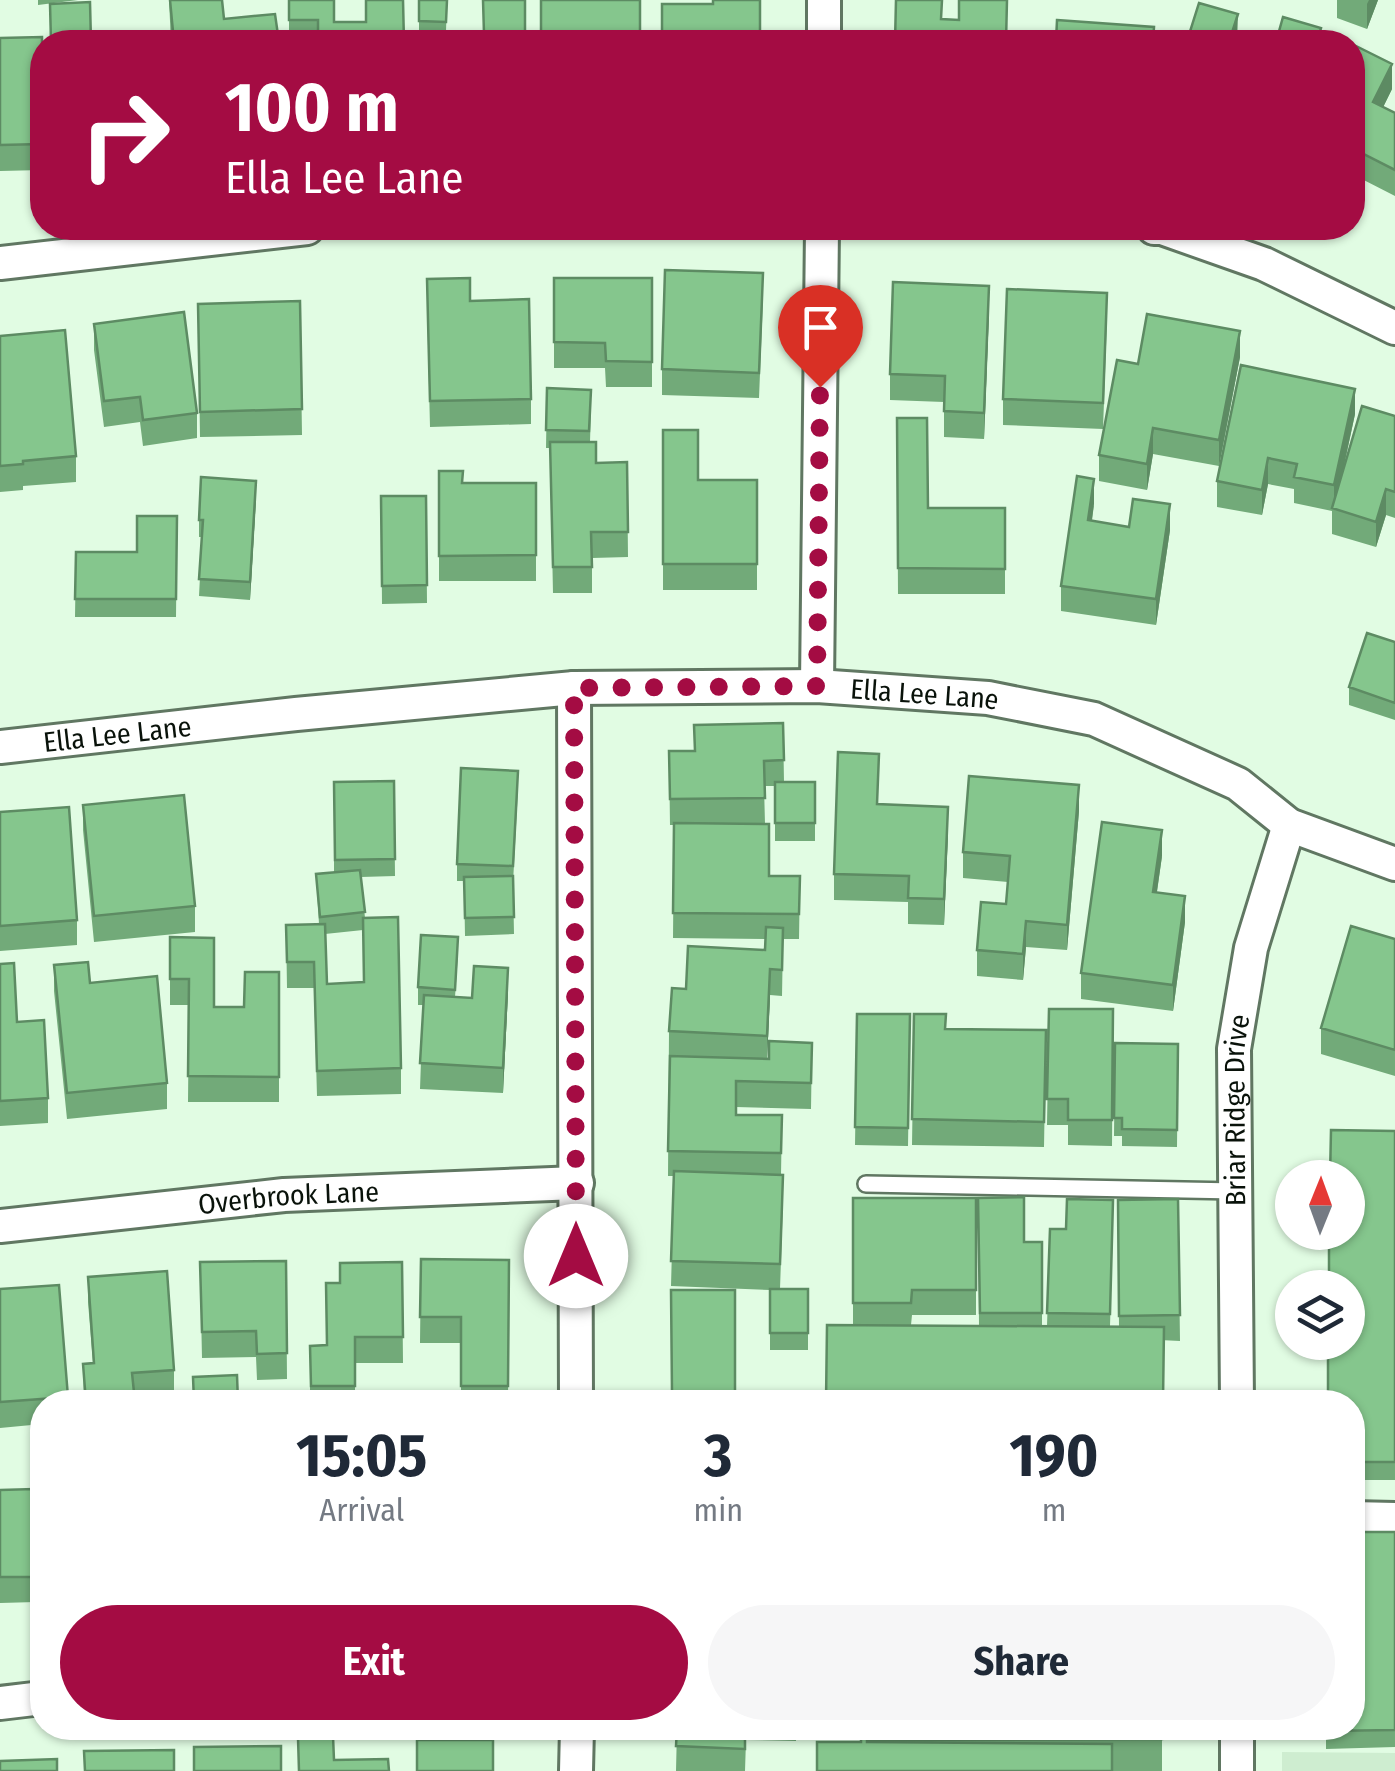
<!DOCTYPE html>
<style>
body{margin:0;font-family:"Fira Sans Condensed",sans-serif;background:#f6f6f7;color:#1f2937;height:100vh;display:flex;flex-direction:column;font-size:38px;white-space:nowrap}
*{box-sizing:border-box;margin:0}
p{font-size:32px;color:#747a83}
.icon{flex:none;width:55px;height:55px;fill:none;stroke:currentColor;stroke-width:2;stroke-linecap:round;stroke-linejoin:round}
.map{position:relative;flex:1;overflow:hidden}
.details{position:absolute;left:30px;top:1390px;width:1335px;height:350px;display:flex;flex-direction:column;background:#fff;border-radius:40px;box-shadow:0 2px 8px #0004}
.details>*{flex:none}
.guide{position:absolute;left:30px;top:30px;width:1335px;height:210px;border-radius:40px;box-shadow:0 2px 8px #0004;background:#a40c43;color:#fff;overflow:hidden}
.needle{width:65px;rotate:1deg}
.controls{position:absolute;left:1275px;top:1160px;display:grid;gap:20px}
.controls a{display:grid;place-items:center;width:90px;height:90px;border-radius:50%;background:#fff;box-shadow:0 2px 8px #0004;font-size:50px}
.pin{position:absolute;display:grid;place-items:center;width:85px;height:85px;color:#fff;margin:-102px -42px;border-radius:50% 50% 50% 0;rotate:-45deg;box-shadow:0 0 10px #0007}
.pin .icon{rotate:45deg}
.me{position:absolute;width:110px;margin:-55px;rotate:0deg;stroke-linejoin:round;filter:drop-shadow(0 0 8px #0008)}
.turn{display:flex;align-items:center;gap:35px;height:210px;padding:0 30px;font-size:45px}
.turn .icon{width:130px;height:130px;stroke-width:2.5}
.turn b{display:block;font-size:70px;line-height:85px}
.eta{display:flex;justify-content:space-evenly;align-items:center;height:170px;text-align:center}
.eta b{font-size:60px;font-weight:700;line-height:70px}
.cta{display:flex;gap:20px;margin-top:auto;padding:20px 30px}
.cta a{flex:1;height:115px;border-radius:60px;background:#a40c43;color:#fff;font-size:40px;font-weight:700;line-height:115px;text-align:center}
.cta a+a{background:#f6f6f7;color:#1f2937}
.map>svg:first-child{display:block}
.built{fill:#ceedd0}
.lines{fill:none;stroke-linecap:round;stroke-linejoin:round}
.service-casing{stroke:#607762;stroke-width:20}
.minor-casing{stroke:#607762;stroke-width:38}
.service{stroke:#fff;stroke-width:15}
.minor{stroke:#fff;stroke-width:32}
.wall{fill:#72aa79;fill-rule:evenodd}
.shaded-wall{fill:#5d8b63}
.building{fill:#85c68d;stroke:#5d8b63;stroke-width:2.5}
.route{stroke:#a40c43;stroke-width:18;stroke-dasharray:0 32.4}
.labels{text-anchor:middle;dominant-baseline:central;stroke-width:10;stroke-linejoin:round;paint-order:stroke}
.street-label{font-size:28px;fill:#09120a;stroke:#e1fce3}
</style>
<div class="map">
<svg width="1395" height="1771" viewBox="0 0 1395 1771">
<rect width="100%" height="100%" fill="#e1fce3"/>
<path class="built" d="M 1282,1752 L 1395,1753 L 1395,1771 L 1282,1771 Z"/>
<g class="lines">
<defs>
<path id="service" d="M 866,1184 L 1236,1191"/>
<g id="minor">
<path d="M 824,42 L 824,0"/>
<path d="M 1154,228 L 1162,228 L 1264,264 L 1395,328"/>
<path d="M 0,263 L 307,228"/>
<path d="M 817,686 L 822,228"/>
<path d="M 574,688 L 576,1402"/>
<path id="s1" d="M 0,747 L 296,714 L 574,688 L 817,686 L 988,698 L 1094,719 L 1238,784 L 1289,825 L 1395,864"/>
<path id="s2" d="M 0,1226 L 284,1195 L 577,1183"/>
<path id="s3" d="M 1237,1402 L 1234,1049 L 1251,948 L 1289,825"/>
<path d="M 1352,1518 L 1395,1519"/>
<path d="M 0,1703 L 42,1698"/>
<path d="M 576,1771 L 577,1728"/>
<path d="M 1237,1771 L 1237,1728"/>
</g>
</defs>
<use href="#service" class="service-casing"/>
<use href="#minor" class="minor-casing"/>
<use href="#service" class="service"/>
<use href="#minor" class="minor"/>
</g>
<path class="wall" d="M 38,0 L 78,0 L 38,5 Z
M 169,0 L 224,19 L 279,42 L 171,42 Z
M 289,0 L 334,22 L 404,42 L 289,42 Z
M 419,0 L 447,0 L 446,31 L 419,30 Z
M 1337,0 L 1378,0 L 1367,29 L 1337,18 Z
M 0,38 L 42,72 L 42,170 L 0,171 Z
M 1352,44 L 1392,89 L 1383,107 L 1395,113 L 1395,196 L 1352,174 Z
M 554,278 L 652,278 L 652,387 L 606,387 L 605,368 L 554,368 Z
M 763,299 L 759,398 L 662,395 L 662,369 Z
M 300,301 L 302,435 L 200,437 L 198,304 Z
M 470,301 L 531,399 L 531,424 L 430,427 L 427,305 Z
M 989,312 L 984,439 L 944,437 L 944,402 L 890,400 L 890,374 Z
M 1107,319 L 1103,429 L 1003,425 L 1003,399 Z
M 94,324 L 197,413 L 197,438 L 143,446 L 140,422 L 104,427 L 94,350 Z
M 0,336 L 76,456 L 76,482 L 23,486 L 23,490 L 0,492 Z
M 1240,357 L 1219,466 L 1153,454 L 1147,490 L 1099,481 L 1099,455 L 1138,364 Z
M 547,388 L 591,407 L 590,442 L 596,463 L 627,462 L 628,557 L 592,558 L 592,593 L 553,593 L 550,448 L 546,448 Z
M 1355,414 L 1343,471 L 1395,416 L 1395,518 L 1386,515 L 1376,547 L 1332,534 L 1332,511 L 1294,503 L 1294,489 L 1268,484 L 1262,515 L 1217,507 L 1217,481 Z
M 897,418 L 928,508 L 1005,508 L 1005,594 L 898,594 Z
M 663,430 L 698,480 L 757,480 L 757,590 L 663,590 Z
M 439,471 L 462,483 L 536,483 L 536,581 L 439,581 Z
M 381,496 L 426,496 L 427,603 L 382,604 Z
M 256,498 L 250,600 L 199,596 L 202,537 L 199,537 L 199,520 Z
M 1094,504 L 1092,521 L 1129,527 L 1170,530 L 1156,625 L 1061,611 L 1061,586 Z
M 177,516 L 176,617 L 75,617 L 76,552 L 137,552 Z
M 1395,642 L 1395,720 L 1349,705 L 1349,687 Z
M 783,723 L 784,782 L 815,782 L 815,841 L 775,841 L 775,786 L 764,786 L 765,824 L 769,876 L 800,876 L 799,939 L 783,939 L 782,996 L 770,995 L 767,1058 L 812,1043 L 811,1109 L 736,1107 L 736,1115 L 782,1115 L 781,1175 L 783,1201 L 780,1289 L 808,1289 L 808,1350 L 770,1350 L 770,1290 L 671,1286 L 674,1176 L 668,1176 L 669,1031 L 686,989 L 765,950 L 766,939 L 673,938 L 674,825 L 670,825 L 669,751 L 694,751 Z
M 394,781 L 395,876 L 361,877 L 365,918 L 401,1068 L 401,1094 L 317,1096 L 314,988 L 287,988 L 286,925 L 319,924 L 316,874 L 334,872 L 334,782 ZM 363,930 L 364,983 L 327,984 L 325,934 Z
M 518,789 L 513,883 L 514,934 L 465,936 L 464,881 L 457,881 L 457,864 Z
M 878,804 L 948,833 L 944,925 L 908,924 L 908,902 L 834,900 L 834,874 Z
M 83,805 L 195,906 L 195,932 L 94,942 L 83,830 Z
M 1079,811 L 1067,950 L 1026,947 L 1023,980 L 977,976 L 977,950 L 1006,904 L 1008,882 L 963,878 L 963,852 Z
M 0,812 L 77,920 L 77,945 L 0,951 Z
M 1162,856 L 1157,892 L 1185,922 L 1173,1011 L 1081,999 L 1081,973 Z
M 170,937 L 214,1007 L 244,1007 L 279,972 L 279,1102 L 188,1102 L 189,1005 L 170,1005 Z
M 1395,939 L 1395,1076 L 1321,1054 L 1321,1028 Z
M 458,954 L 455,997 L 472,998 L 508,993 L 503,1093 L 420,1089 L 423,1005 L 418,1005 L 418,987 Z
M 0,964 L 17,1022 L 48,1098 L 48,1123 L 0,1126 Z
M 54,965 L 90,983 L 167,1083 L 167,1109 L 67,1119 L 54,991 Z
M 1049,1009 L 1113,1009 L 1112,1146 L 1068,1145 L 1068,1125 L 1047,1125 Z
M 857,1014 L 910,1014 L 908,1146 L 855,1145 Z
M 914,1014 L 946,1029 L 1046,1030 L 1044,1147 L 912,1145 Z
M 1115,1043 L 1178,1044 L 1177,1147 L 1122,1146 L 1122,1136 L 1114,1136 Z
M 1395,1131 L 1395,1480 L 1352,1480 L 1352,1402 Z
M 853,1198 L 976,1198 L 976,1315 L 912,1315 L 911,1325 L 979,1326 L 978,1198 L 1024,1242 L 1042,1242 L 1042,1326 L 1047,1326 L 1050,1229 L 1113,1226 L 1110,1326 L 1119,1326 L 1118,1200 L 1178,1199 L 1180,1341 L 853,1325 Z
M 421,1259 L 509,1260 L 508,1402 L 461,1402 L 461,1343 L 420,1343 Z
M 286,1261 L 287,1379 L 257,1380 L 256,1357 L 202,1358 L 200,1262 Z
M 402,1262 L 403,1363 L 355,1363 L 355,1402 L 310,1402 L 310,1346 L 327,1345 L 340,1283 Z
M 88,1277 L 174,1370 L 174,1396 L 135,1399 L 135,1402 L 84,1402 L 83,1364 L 93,1363 L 88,1302 Z
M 59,1285 L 68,1402 L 42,1402 L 42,1424 L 0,1428 L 0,1289 Z
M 671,1290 L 735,1290 L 735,1402 L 672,1402 Z
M 40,1438 L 42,1438 L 42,1497 L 40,1497 Z
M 34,1489 L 36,1602 L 0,1603 L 0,1490 Z
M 1395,1532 L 1395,1747 L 1326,1749 L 1326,1728 Z
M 677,1728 L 796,1728 L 796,1741 L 746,1740 L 745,1771 L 676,1771 Z
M 825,1728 L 1162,1728 L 1162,1771 L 817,1771 L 860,1742 L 860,1732 L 825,1731 Z"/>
<path class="shaded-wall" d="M 1369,0 L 1378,0 L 1367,29 L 1367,4 Z
M 1238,14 L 1237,42 L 1229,42 Z
M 1392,64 L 1392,89 L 1373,128 L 1373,102 Z
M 989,286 L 989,312 L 984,439 L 984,413 Z
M 1240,331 L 1240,357 L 1219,466 L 1219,440 Z
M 1355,389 L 1355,414 L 1334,511 L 1334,485 Z
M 1153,428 L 1153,454 L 1147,490 L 1147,464 Z
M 1268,458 L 1268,484 L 1262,515 L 1262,490 Z
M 1094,479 L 1094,504 L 1088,546 L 1088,520 Z
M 256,481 L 256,498 L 250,600 L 250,582 Z
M 1386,489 L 1386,515 L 1376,547 L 1376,522 Z
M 1170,504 L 1170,530 L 1156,625 L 1156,599 Z
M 1079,785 L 1079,811 L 1067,950 L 1067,925 Z
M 948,807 L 948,833 L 944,925 L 944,899 Z
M 1162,830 L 1162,856 L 1153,918 L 1153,892 Z
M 1185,896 L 1185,922 L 1173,1011 L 1173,985 Z
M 1026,921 L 1026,947 L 1023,980 L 1023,954 Z
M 508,968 L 508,993 L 503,1093 L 503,1068 Z
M 770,969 L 770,995 L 767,1061 L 767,1036 Z"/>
<path class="building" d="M 170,0 L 222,0 L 224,19 L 275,14 L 279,42 L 174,42 Z
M 289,0 L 334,0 L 334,22 L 366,22 L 366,0 L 403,0 L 404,42 L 318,42 L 318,20 L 289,20 Z
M 419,0 L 447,0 L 446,22 L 419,21 Z
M 483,0 L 525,0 L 525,42 L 426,42 L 426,35 L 484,34 Z
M 541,0 L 640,0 L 640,42 L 541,42 Z
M 713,0 L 760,0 L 760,42 L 662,42 L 662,4 L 713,4 Z
M 896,0 L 942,0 L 941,19 L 959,20 L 959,0 L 1007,0 L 1006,42 L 895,42 Z
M 90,2 L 91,42 L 51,42 L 50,4 Z
M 1199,3 L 1238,14 L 1229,42 L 1201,42 L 1188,38 Z
M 1283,17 L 1321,28 L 1317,42 L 1276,42 Z
M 1057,20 L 1154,27 L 1153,42 L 1056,42 Z
M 42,37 L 42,144 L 0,145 L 0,38 Z
M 164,37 L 165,42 L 123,42 L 123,38 Z
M 1352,44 L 1392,64 L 1373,102 L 1395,113 L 1395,170 L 1352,148 Z
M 665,270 L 763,273 L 759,373 L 662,369 Z
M 470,278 L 470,301 L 529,299 L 531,399 L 430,401 L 427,279 Z
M 554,278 L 652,278 L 652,362 L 606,361 L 605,343 L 554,342 Z
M 893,282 L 989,286 L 984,413 L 944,411 L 945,376 L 890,374 Z
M 1007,289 L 1107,293 L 1103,403 L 1003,399 Z
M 300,301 L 302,409 L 200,412 L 198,304 Z
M 184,312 L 197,413 L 143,420 L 140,397 L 104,401 L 94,324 Z
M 1147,314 L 1240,331 L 1219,440 L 1153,428 L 1147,464 L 1099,455 L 1117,360 L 1138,364 Z
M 65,330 L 76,456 L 23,461 L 23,464 L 0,466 L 0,336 Z
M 1241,365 L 1355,389 L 1334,485 L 1294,477 L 1297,464 L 1268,458 L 1262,490 L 1217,481 Z
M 547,388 L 591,390 L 589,431 L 546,430 Z
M 1362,406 L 1395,416 L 1395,492 L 1386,489 L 1376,522 L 1332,508 Z
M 897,418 L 927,418 L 928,508 L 1005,508 L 1005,569 L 898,568 Z
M 663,430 L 698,430 L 698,480 L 757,480 L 757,564 L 663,564 Z
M 550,442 L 596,442 L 596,463 L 627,462 L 628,532 L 591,532 L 592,567 L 553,567 Z
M 439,471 L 463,471 L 462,483 L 536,483 L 536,555 L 439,556 Z
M 1077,476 L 1094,479 L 1088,520 L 1129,527 L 1133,499 L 1170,504 L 1156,599 L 1061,586 Z
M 201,477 L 256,481 L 250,582 L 199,579 L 203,520 L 199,520 Z
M 381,496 L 426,496 L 427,585 L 382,586 Z
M 137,516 L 177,516 L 176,599 L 75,599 L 76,552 L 137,552 Z
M 1367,633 L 1395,642 L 1395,703 L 1349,687 Z
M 783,723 L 784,760 L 764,761 L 765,798 L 670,799 L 669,751 L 695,751 L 694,725 Z
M 838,752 L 879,754 L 877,804 L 948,807 L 944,899 L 908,898 L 909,876 L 834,874 Z
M 461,768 L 518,771 L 513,866 L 457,864 Z
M 969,776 L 1079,785 L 1067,925 L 1026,921 L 1023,954 L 977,950 L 981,902 L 1006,904 L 1010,856 L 963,852 Z
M 394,781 L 395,859 L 335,860 L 334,782 Z
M 775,782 L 815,782 L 815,823 L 775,823 Z
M 184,795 L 195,906 L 94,916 L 83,805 Z
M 69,807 L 77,920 L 0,926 L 0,812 Z
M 1102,822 L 1162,830 L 1153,892 L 1185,896 L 1173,985 L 1081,973 Z
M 674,823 L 769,824 L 769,876 L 800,876 L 799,914 L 673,913 Z
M 360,870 L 365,912 L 320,917 L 316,874 Z
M 513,876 L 514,917 L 465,918 L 464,877 Z
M 398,917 L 401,1068 L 317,1071 L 314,962 L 287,962 L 286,925 L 325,924 L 327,984 L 364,982 L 363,918 Z
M 1351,926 L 1395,939 L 1395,1050 L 1321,1028 Z
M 766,927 L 783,928 L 782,970 L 770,969 L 767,1036 L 669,1031 L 672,988 L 686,989 L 688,946 L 765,950 Z
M 421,935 L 458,937 L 455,990 L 418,987 Z
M 170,937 L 214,938 L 214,1007 L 244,1007 L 245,972 L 279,972 L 279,1077 L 188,1076 L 189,979 L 170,979 Z
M 88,962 L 90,983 L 157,976 L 167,1083 L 67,1093 L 54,965 Z
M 14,963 L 17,1022 L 44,1020 L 48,1098 L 0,1101 L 0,964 Z
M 474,966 L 508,968 L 503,1068 L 420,1063 L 424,995 L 472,998 Z
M 1049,1009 L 1113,1009 L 1112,1120 L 1068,1120 L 1068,1099 L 1047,1099 Z
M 857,1014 L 910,1014 L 908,1128 L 855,1127 Z
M 914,1014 L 946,1014 L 945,1029 L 1046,1030 L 1044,1122 L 912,1119 Z
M 769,1041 L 812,1043 L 811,1083 L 736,1081 L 736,1115 L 782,1115 L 781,1153 L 668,1151 L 670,1056 L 769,1059 Z
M 1115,1043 L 1178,1044 L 1177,1130 L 1122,1129 L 1122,1118 L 1114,1118 Z
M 1331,1130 L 1395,1131 L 1395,1462 L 1352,1462 L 1352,1402 L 1328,1402 L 1328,1342 L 1348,1342 L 1348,1288 L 1329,1288 L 1329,1232 L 1348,1232 L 1348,1178 L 1330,1178 Z
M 674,1171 L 783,1175 L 780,1264 L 671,1261 Z
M 1024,1197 L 1024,1242 L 1042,1242 L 1042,1313 L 980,1313 L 978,1198 Z
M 853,1198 L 976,1198 L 976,1290 L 912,1290 L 911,1303 L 853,1303 Z
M 1067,1199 L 1113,1200 L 1110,1314 L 1047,1313 L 1050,1229 L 1066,1229 Z
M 1178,1199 L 1180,1315 L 1119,1316 L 1118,1200 Z
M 421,1259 L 509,1260 L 508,1386 L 461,1386 L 461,1317 L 420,1317 Z
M 286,1261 L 287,1353 L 257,1354 L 256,1331 L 202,1332 L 200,1262 Z
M 402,1262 L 403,1337 L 355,1337 L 355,1386 L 311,1386 L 310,1346 L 327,1345 L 326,1283 L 340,1283 L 340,1263 Z
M 167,1271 L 174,1370 L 132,1373 L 135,1402 L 86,1402 L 83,1364 L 94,1363 L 88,1277 Z
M 59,1285 L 68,1397 L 0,1402 L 0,1289 Z
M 770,1289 L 808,1289 L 808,1333 L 770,1333 Z
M 671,1290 L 735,1290 L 735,1393 L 672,1393 Z
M 827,1325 L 1164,1327 L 1163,1402 L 826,1402 Z
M 237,1375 L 238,1402 L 194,1402 L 193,1377 Z
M 40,1438 L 42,1438 L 42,1480 L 40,1480 Z
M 34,1489 L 36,1577 L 0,1577 L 0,1490 Z
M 1352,1532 L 1395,1532 L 1395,1730 L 1326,1731 L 1326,1728 L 1352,1728 Z
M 677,1728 L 745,1728 L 745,1749 L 676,1746 Z
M 861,1728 L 1162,1728 L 1162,1739 L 867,1740 L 867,1742 L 1112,1744 L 1112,1771 L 817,1771 L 817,1742 L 861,1742 Z
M 333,1736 L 334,1760 L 388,1759 L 389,1771 L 299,1771 L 298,1738 Z
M 417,1740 L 493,1740 L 493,1771 L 417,1771 Z
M 281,1746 L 281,1771 L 194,1771 L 194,1747 Z
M 174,1750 L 174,1771 L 85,1771 L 84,1751 Z
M 57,1759 L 57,1771 L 0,1771 L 0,1761 Z"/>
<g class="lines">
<path class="route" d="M 576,1256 L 574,688 L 817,686 L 820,387"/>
</g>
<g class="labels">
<g class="street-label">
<text stroke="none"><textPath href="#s1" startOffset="928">Ella Lee Lane</textPath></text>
<text stroke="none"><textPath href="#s1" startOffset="118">Ella Lee Lane</textPath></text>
<text stroke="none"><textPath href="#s3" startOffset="292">Briar Ridge Drive</textPath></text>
<text stroke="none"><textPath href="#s2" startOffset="290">Overbrook Lane</textPath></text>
</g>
</g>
</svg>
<div class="controls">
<a><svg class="needle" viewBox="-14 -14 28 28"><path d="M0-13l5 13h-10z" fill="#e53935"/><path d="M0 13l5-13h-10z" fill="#747a83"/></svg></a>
<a><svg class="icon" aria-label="layers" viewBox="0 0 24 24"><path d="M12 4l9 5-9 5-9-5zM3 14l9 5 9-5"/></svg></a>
</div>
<div class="pin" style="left:820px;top:387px;background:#d93025"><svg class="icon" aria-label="arrive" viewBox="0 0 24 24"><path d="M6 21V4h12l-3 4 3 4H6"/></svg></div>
<svg class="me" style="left:576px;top:1256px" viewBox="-20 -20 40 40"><circle r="19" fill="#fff"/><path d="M0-13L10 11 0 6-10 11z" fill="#a40c43"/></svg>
<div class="guide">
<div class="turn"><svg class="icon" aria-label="right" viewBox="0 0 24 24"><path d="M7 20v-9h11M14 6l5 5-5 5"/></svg><div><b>100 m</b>Ella Lee Lane</div></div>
</div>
<section class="details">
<div class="eta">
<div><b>15:05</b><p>Arrival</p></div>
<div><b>3</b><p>min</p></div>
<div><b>190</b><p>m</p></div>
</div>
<div class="cta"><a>Exit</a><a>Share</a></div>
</section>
</div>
